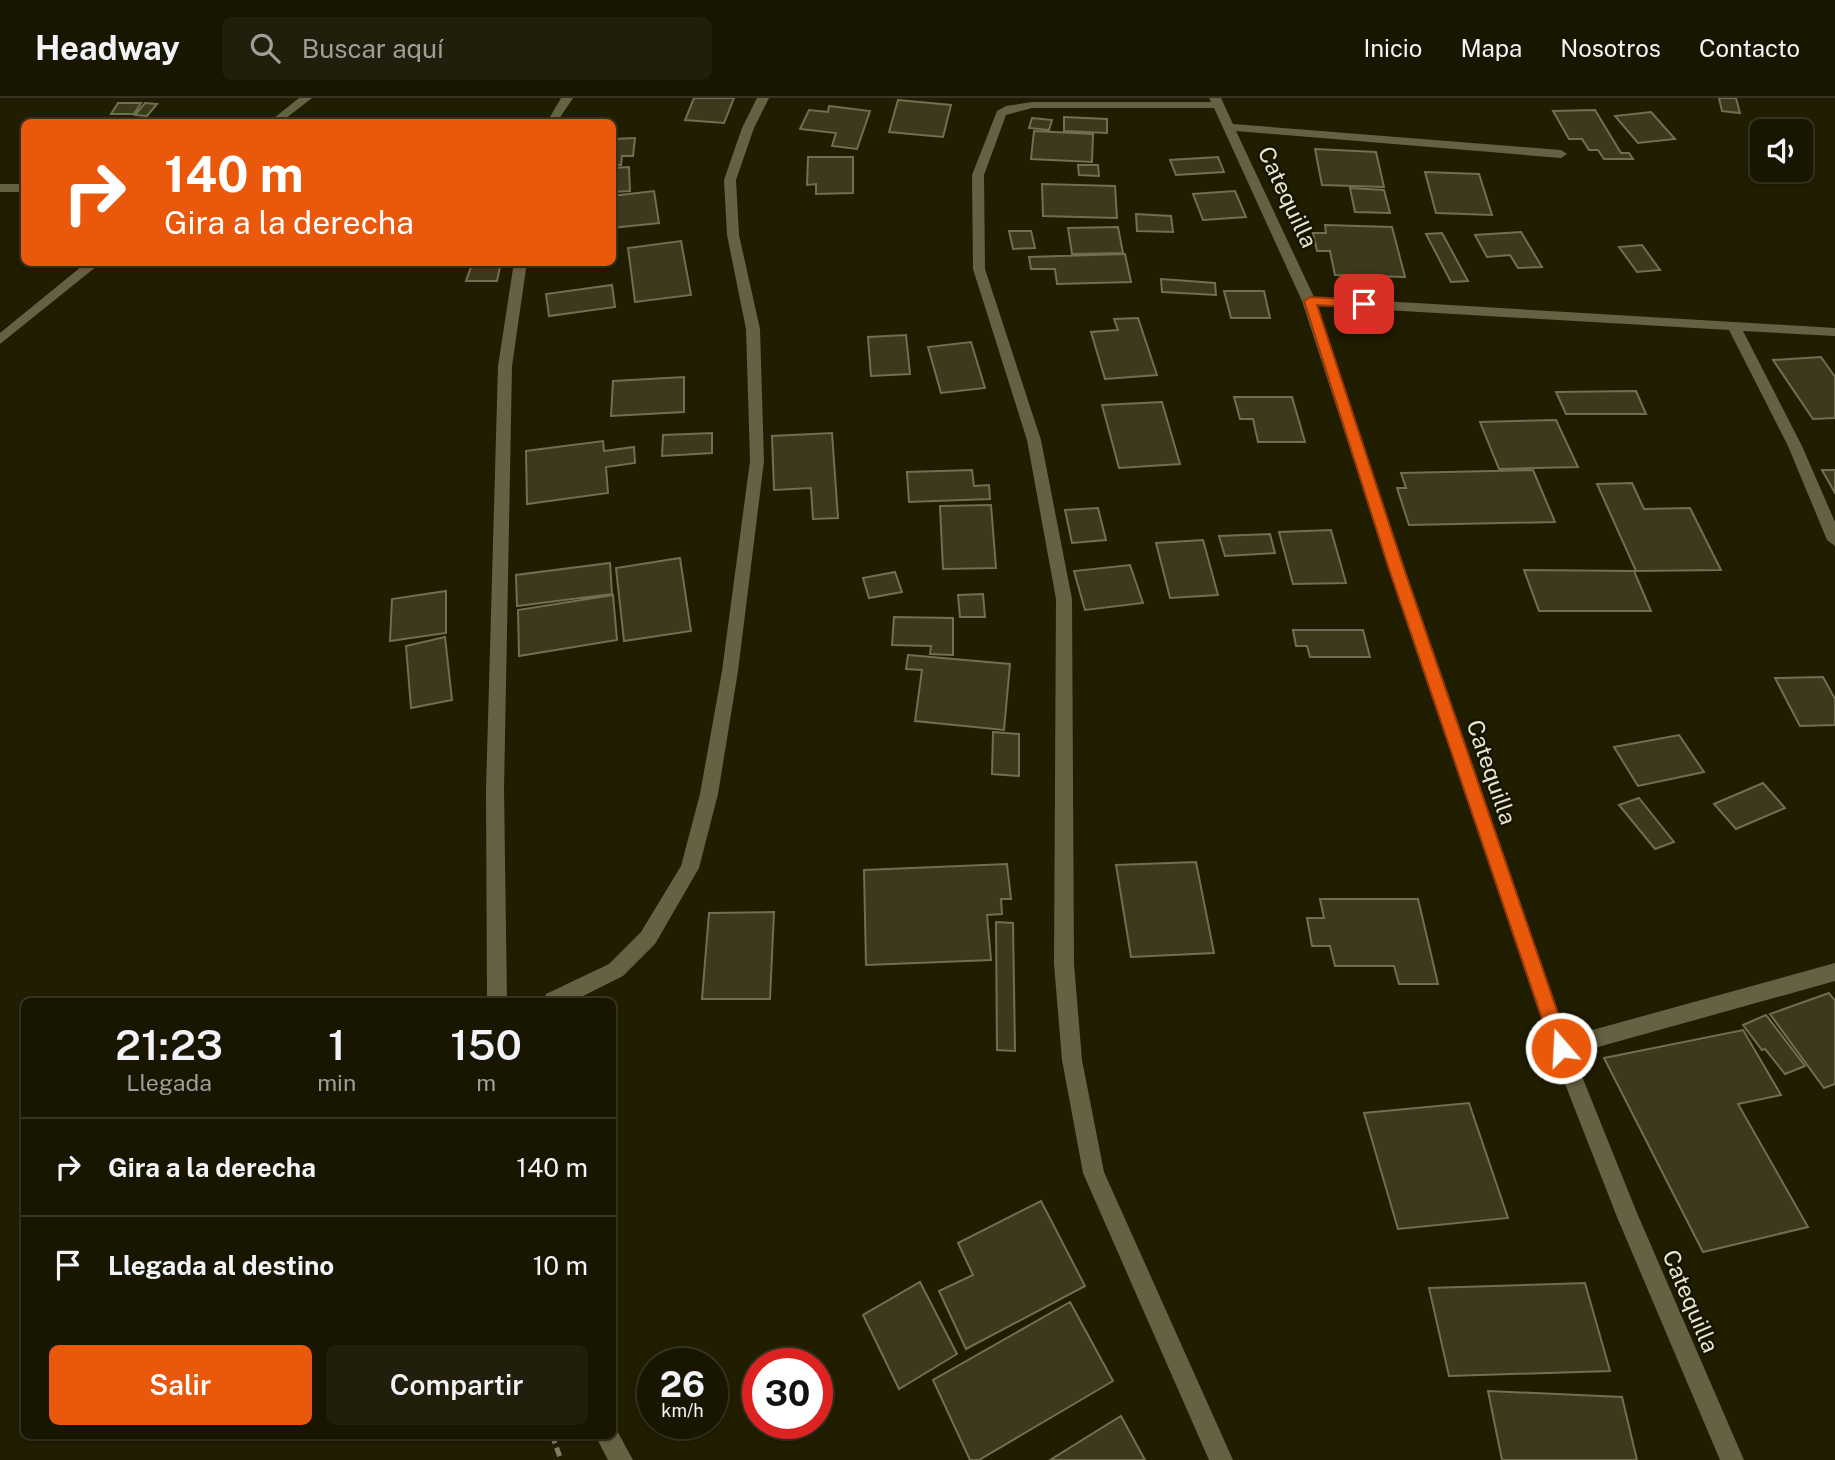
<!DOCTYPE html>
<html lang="es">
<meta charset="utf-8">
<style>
body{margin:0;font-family:"Public Sans",sans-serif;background:#211f0b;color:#f1f3f6;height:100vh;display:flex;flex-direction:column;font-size:26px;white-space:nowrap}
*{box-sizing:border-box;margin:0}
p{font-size:23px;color:#9f9f99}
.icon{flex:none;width:38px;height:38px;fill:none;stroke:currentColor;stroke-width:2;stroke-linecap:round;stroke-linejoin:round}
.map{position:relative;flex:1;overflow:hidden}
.details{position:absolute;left:21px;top:900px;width:595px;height:441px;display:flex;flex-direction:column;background:#181601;border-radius:10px;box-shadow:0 2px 5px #0004,0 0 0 2px #363523}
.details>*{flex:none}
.hud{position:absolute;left:21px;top:21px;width:595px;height:147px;border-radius:10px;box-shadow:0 2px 5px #0004,0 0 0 2px #363523;background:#ea580c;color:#fff;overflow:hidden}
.tools{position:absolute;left:1750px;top:21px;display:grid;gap:14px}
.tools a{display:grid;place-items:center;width:63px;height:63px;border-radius:10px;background:#181601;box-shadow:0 2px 5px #0004,0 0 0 2px #363523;font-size:35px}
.speed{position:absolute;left:637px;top:1250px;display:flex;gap:14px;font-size:35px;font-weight:700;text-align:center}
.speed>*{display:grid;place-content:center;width:91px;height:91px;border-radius:50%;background:#181601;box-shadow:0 2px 5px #0004,0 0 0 2px #363523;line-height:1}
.speed small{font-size:18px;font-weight:400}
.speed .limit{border:10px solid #d22;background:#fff;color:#111}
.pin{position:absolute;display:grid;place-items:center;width:60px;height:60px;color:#fff;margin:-30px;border-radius:14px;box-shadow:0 4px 10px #0006}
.me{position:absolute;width:77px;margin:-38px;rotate:341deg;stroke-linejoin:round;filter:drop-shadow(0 0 5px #0008)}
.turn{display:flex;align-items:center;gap:24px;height:147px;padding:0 28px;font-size:32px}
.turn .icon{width:91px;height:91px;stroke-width:2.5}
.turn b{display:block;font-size:49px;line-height:60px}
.eta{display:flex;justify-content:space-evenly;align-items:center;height:119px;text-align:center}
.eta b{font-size:42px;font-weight:600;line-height:49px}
.action{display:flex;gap:14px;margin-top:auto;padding:14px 28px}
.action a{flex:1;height:80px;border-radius:10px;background:#ea580c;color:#fff;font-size:28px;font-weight:600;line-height:80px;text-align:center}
.action a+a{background:#211f0b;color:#f1f3f6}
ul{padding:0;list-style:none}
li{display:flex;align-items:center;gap:21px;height:98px;padding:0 28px;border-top:2px solid #363523}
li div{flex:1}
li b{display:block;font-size:26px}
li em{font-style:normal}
header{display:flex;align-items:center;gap:42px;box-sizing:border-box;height:98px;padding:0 35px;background:#181601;border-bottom:2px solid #363523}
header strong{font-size:33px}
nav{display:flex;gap:38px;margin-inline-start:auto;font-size:24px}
.search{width:490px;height:63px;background:#211f0b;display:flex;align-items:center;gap:18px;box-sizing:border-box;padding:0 24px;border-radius:10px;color:#9f9f99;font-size:26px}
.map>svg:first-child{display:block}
.building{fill:#3c391c;stroke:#726f50;stroke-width:2}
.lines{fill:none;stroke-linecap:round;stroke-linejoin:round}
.path{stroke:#7e7c65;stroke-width:5;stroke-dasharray:9 4.5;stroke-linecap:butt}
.minor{fill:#656143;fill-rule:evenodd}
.route{fill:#ea580c;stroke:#983908;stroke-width:2}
.labels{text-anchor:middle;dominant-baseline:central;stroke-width:5;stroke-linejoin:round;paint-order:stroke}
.street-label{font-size:23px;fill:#e7e6d5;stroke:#171400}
</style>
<header>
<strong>Headway</strong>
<div class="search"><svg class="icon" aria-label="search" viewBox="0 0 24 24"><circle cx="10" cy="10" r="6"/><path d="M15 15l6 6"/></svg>Buscar aquí</div>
<nav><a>Inicio</a><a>Mapa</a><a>Nosotros</a><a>Contacto</a></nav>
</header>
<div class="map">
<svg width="1835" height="1362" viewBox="0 0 1835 1362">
<rect width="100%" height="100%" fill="#201d01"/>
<path class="building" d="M 694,0 L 734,0 L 724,25 L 685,22 Z
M 1719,0 L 1736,0 L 1740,15 L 1722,13 Z
M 898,2 L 951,7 L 943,39 L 889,34 Z
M 118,5 L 141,5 L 134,16 L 111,16 Z
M 145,5 L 157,6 L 147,18 L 135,17 Z
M 829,8 L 870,13 L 857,51 L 832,48 L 836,35 L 800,31 L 809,12 L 828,14 Z
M 1595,12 L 1621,55 L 1629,55 L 1633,61 L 1604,61 L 1598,52 L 1589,52 L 1582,41 L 1569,41 L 1553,13 Z
M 1651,14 L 1675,41 L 1638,45 L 1615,18 Z
M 1064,19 L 1107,21 L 1107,35 L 1064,33 Z
M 1032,20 L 1052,22 L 1049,32 L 1029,30 Z
M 1034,33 L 1093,36 L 1092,64 L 1031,61 Z
M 635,40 L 633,58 L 622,58 L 621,67 L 612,67 L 612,41 Z
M 1315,51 L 1376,54 L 1384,89 L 1322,87 Z
M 808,59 L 853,59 L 853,95 L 816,96 L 816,86 L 807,87 Z
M 1218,59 L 1224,74 L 1176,77 L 1170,62 Z
M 1078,67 L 1098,67 L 1099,78 L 1079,77 Z
M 629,69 L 630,93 L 612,94 L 612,70 Z
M 1425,74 L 1479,76 L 1492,117 L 1436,115 Z
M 1042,86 L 1115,88 L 1117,120 L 1043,118 Z
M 1350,90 L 1384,92 L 1390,115 L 1355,114 Z
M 654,93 L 659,125 L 612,130 L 612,98 Z
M 1235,93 L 1246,119 L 1203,122 L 1193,96 Z
M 1136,116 L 1171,118 L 1173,134 L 1137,133 Z
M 1325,127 L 1392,129 L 1405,179 L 1335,177 L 1330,153 L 1317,153 L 1313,135 L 1326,135 Z
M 1118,129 L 1123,155 L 1072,156 L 1068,130 Z
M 1009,133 L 1031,133 L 1035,150 L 1013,151 Z
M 1521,134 L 1542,169 L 1518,170 L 1510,157 L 1487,159 L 1475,137 Z
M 1442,135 L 1468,183 L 1451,184 L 1426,136 Z
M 681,143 L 691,197 L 635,204 L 628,150 Z
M 1642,147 L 1660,172 L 1637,174 L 1619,149 Z
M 1125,156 L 1131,184 L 1057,186 L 1055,171 L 1031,171 L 1029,159 Z
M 471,169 L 500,169 L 497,183 L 466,183 Z
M 1161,181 L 1215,185 L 1216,197 L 1162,194 Z
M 612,187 L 615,209 L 549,218 L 546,196 Z
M 1224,193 L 1264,193 L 1270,220 L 1231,220 Z
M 1138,220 L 1157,277 L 1105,281 L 1091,234 L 1118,232 L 1114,221 Z
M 906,237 L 910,276 L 871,278 L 868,239 Z
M 971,244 L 985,290 L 941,295 L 928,249 Z
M 1821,259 L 1835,279 L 1835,320 L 1813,321 L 1773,262 Z
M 684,279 L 684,314 L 611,318 L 613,283 Z
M 1636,293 L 1646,316 L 1566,316 L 1556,294 Z
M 1234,299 L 1292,299 L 1305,344 L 1258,344 L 1253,321 L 1240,321 Z
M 1162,304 L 1180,366 L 1119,370 L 1102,307 Z
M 1556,322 L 1578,369 L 1499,371 L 1480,324 Z
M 712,335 L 712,355 L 662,358 L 663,337 Z
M 832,335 L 838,420 L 813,421 L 811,390 L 774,392 L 772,338 Z
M 603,343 L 604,353 L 634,349 L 635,365 L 606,369 L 608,395 L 527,406 L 526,353 Z
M 972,372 L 974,388 L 989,387 L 990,401 L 909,404 L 907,374 Z
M 1533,372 L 1555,424 L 1409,427 L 1397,390 L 1406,390 L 1401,375 Z
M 1822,372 L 1835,372 L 1835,395 Z
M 1632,385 L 1644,411 L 1690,410 L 1721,472 L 1636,473 L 1597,386 Z
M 991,407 L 996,470 L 943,471 L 940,408 Z
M 1098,410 L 1106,442 L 1072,445 L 1065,412 Z
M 1331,432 L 1346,485 L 1293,486 L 1279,434 Z
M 1270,436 L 1275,455 L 1225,458 L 1219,438 Z
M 1203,442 L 1218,497 L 1170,500 L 1156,445 Z
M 680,460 L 691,533 L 624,543 L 616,470 Z
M 610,465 L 612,496 L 517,508 L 516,477 Z
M 1130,467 L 1143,505 L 1085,512 L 1074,473 Z
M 1524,472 L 1634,473 L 1651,513 L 1539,513 Z
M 895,474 L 902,494 L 869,500 L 863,480 Z
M 446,493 L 446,535 L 390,543 L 392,501 Z
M 983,496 L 985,519 L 960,519 L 958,497 Z
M 613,497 L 617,542 L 519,558 L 518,512 Z
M 894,519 L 953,520 L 953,557 L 930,556 L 931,548 L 892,547 Z
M 1293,532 L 1363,532 L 1370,559 L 1310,559 L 1307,548 L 1296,548 Z
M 445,539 L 452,602 L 411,610 L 406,548 Z
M 908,557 L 1010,566 L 1004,632 L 915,623 L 922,572 L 906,571 Z
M 1823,579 L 1835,601 L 1835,627 L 1800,628 L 1775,580 Z
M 993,634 L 1019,636 L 1019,678 L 992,676 Z
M 1679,637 L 1704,674 L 1638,688 L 1614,649 Z
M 1763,685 L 1785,710 L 1736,731 L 1714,706 Z
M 1639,700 L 1674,744 L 1655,751 L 1619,707 Z
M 1196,764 L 1214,855 L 1131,859 L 1116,767 Z
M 1007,766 L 1011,801 L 1001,801 L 1002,816 L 987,817 L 991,862 L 866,867 L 864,772 Z
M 1320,801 L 1418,801 L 1438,886 L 1399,886 L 1394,868 L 1335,868 L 1330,848 L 1312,848 L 1307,820 L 1324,820 Z
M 774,814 L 770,901 L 702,901 L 709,815 Z
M 996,824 L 1013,825 L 1015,953 L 997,952 Z
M 1829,895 L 1835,903 L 1835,986 L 1824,990 L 1770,916 Z
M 1766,917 L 1805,968 L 1785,976 L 1765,951 L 1762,952 L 1743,927 Z
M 1743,932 L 1781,997 L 1738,1006 L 1808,1129 L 1703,1154 L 1604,960 Z
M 1469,1005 L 1508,1120 L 1398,1131 L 1364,1015 Z
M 1041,1103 L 1085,1188 L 966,1251 L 939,1193 L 973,1177 L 958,1145 Z
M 920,1184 L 957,1256 L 899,1291 L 863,1217 Z
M 1585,1185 L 1610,1273 L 1449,1278 L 1429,1190 Z
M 1070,1204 L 1113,1283 L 979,1362 L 970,1362 L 933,1282 Z
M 1488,1293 L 1622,1299 L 1637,1362 L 1502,1362 Z
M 1121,1318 L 1145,1362 L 1050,1362 Z"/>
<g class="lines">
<path class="path" d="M 552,1337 L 561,1362"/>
<path class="minor" d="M 299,0 L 312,0 L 281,24 L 269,24 Z
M 561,0 L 573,0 L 557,24 L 547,24 Z
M 757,0 L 769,0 L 754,30 L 736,82 L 739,137 L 760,231 L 764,363 L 738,573 L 718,696 L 699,770 L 655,846 L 623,878 L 573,903 L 543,903 L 546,896 L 609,866 L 641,834 L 681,768 L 700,696 L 722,573 L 750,363 L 746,231 L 727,137 L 724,82 L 742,30 Z
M 1209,0 L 1221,0 L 1233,26 L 1561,52 L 1567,56 L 1561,60 L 1236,33 L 1314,199 L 1835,230 L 1835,238 L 1743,233 L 1802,348 L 1835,424 L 1835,448 L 1827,442 L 1788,348 L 1729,232 L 1317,208 L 1405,471 L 1567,939 L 1835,865 L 1835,883 L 1573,956 L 1637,1115 L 1744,1362 L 1720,1362 L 1617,1119 L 1551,950 L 1389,471 L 1302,203 L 1214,10 L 1032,10 L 1006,17 L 984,77 L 985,171 L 1041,342 L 1072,501 L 1074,866 L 1082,962 L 1104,1074 L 1233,1362 L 1209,1362 L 1083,1075 L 1062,962 L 1054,866 L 1056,501 L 1027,342 L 973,171 L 972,77 L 997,13 L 1006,8 L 1032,4 L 1211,4 Z
M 0,86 L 24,86 L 24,94 L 0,94 Z
M 87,164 L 102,164 L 0,246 L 0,235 Z
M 514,164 L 527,164 L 512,268 L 504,692 L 507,903 L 487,903 L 486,692 L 498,268 Z
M 612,1328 L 615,1329 L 633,1362 L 608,1362 L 595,1337 L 612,1337 Z"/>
</g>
<path class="route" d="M 1310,199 L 1364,202 L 1370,206 L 1364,210 L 1317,207 L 1404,471 L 1570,950 L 1567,956 L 1561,958 L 1554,956 L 1552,950 L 1389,471 L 1304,203 Z"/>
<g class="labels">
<g class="street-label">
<text transform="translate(1288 99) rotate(65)">Catequilla</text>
<text transform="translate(1492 674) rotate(71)">Catequilla</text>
<text transform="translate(1691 1203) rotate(67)">Catequilla</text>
</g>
</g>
</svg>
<div class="tools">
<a><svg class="icon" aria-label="sound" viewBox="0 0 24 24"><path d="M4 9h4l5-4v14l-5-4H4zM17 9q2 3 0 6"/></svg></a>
</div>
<div class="speed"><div>26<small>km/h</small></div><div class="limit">30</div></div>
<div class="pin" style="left:1364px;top:206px;background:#d93025"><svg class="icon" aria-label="arrive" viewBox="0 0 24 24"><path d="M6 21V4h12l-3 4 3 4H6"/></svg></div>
<svg class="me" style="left:1561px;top:950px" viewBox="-20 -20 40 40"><circle r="17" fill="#ea580c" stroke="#fff" stroke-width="3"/><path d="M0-11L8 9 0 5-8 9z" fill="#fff"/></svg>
<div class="hud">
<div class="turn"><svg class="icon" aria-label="right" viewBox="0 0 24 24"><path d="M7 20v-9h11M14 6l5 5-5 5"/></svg><div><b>140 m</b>Gira a la derecha</div></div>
</div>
<section class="details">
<div class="eta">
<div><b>21:23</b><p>Llegada</p></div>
<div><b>1</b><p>min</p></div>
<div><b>150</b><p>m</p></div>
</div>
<ul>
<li><svg class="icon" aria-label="right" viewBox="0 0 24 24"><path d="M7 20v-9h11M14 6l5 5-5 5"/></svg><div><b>Gira a la derecha</b></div><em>140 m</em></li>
<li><svg class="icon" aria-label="arrive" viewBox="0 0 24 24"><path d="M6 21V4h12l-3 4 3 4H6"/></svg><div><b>Llegada al destino</b></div><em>10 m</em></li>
</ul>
<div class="action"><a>Salir</a><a>Compartir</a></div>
</section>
</div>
